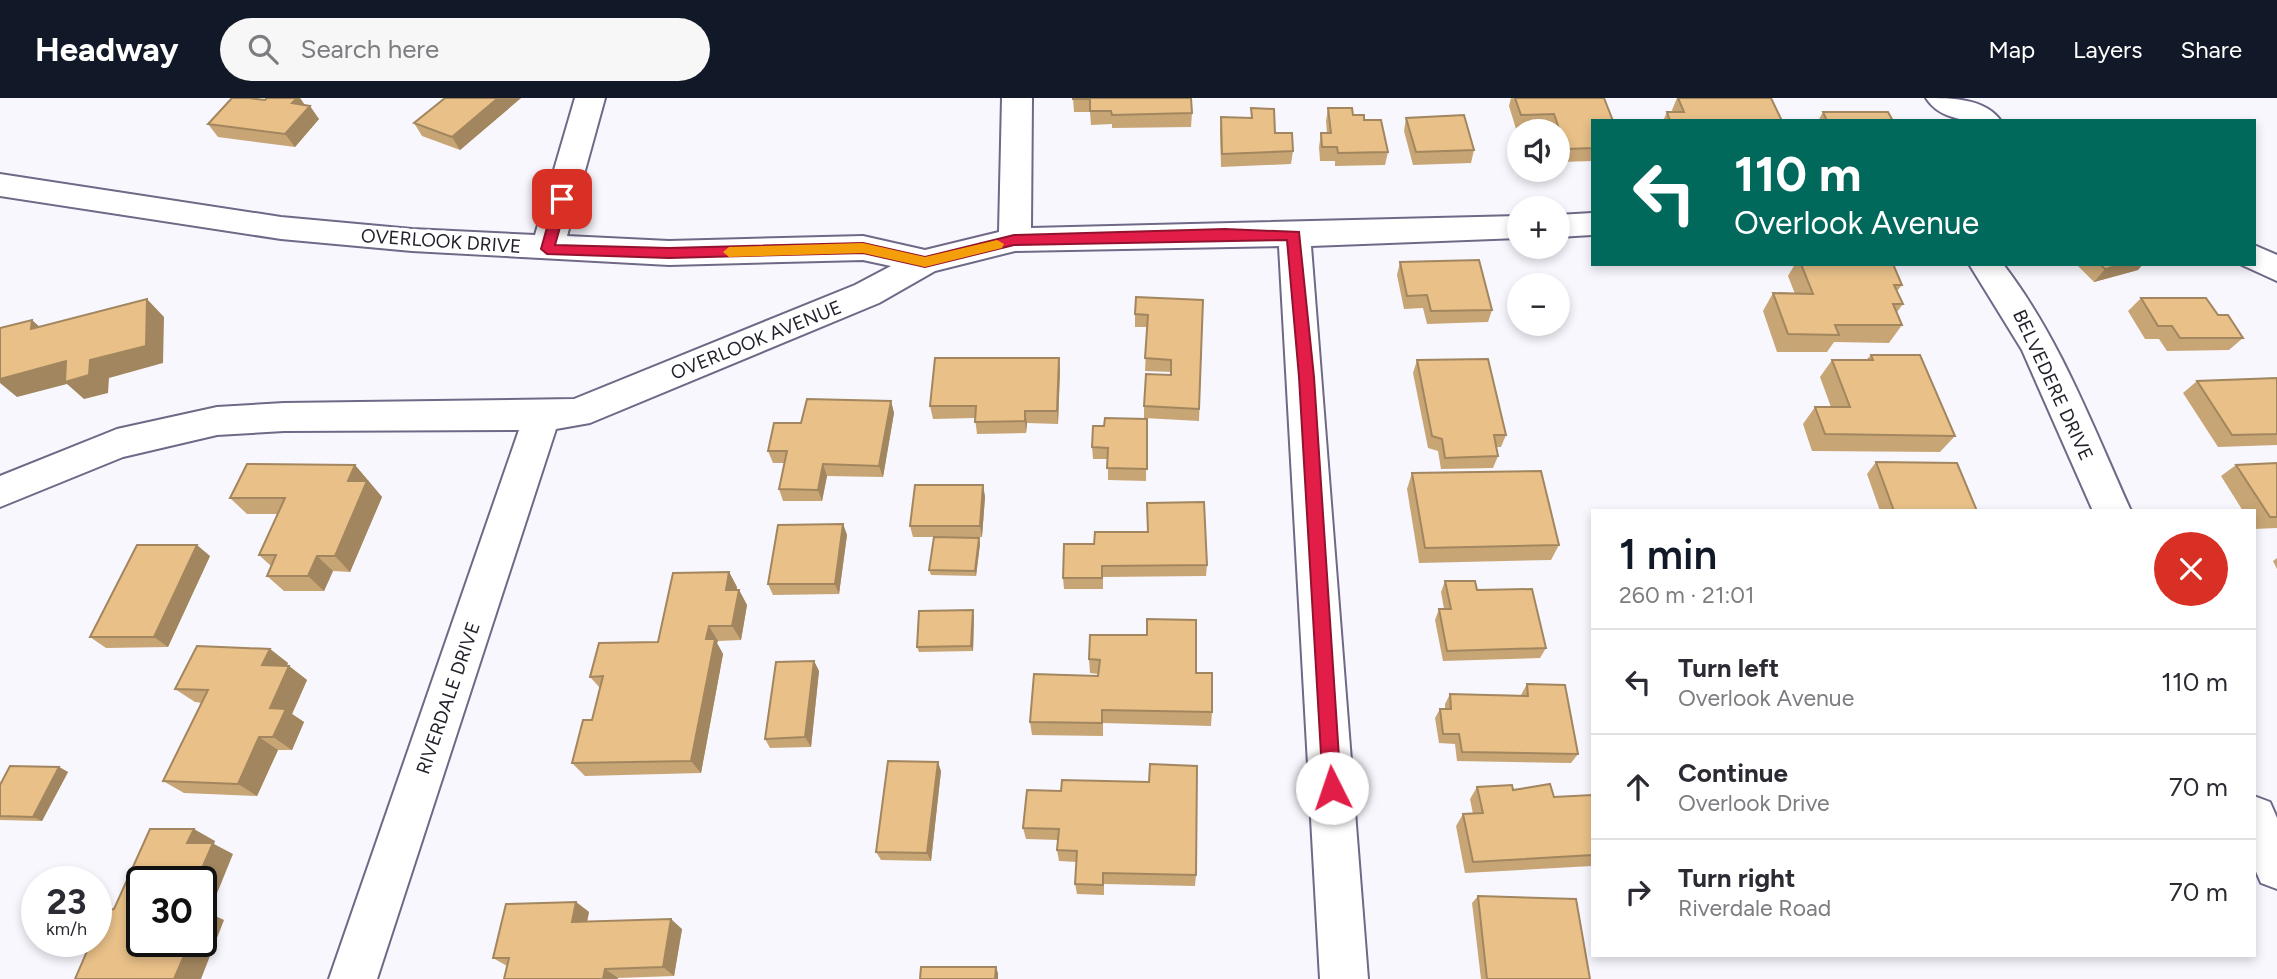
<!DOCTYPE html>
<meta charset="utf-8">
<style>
body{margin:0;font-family:Figtree,sans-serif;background:#f7f7f7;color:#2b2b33;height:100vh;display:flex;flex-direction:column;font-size:26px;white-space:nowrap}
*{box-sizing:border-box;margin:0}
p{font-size:23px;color:#7c7c81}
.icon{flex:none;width:38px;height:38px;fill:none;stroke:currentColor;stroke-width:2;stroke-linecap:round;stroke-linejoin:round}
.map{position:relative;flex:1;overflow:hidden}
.sheet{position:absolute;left:1591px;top:411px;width:665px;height:448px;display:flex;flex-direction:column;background:#fff;border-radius:0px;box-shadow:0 4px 10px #0003}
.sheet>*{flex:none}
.hud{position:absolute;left:1591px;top:21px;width:665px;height:147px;border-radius:0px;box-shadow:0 4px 10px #0003;background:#00695c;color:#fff;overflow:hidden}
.buttons{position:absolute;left:1507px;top:21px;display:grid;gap:14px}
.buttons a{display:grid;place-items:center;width:63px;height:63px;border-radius:50%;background:#fff;box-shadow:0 4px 10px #0003;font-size:35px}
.speed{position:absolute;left:21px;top:768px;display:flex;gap:14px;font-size:35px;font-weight:700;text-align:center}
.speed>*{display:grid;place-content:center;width:91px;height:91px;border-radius:50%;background:#fff;box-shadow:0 4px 10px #0003;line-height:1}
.speed small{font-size:18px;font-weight:400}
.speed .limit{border:4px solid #111;border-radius:10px;background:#fff;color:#111}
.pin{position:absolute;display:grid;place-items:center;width:60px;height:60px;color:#fff;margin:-30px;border-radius:14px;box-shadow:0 4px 10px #0006}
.me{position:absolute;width:77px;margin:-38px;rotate:356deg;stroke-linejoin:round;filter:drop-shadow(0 0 5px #0008)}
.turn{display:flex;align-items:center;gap:24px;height:147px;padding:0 28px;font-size:32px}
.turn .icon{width:91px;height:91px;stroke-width:2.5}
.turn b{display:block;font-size:49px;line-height:60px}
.round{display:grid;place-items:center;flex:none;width:74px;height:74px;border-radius:37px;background:#f7f7f7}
.summary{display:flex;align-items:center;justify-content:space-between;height:119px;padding:0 28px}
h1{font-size:42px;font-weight:600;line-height:52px;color:#111827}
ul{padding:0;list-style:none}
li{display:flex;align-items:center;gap:21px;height:105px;padding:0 28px;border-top:2px solid #e1e1e2}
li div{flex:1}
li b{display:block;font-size:26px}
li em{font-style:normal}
header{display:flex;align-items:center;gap:42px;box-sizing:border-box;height:98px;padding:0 35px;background:#111827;color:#fff}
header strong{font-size:33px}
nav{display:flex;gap:38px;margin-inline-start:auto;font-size:24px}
.search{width:490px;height:63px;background:#f7f7f7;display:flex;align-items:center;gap:18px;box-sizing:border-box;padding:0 24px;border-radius:38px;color:#7c7c81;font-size:26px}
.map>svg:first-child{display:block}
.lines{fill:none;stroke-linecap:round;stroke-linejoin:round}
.minor-casing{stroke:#6f6887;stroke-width:4}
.minor{fill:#fff;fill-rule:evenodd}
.wall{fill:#c8a575}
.shaded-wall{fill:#a2865f}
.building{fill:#e8c088;stroke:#a2865f;stroke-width:2}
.route{fill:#e11d48;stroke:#92132f;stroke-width:2}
.slow{fill:#f59e0b}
.labels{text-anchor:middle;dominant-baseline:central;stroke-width:7;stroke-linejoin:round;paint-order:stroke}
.street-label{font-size:19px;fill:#24212d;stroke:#fff}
</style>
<header>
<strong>Headway</strong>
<div class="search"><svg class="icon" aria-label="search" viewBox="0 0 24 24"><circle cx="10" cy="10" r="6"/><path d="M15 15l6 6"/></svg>Search here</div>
<nav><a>Map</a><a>Layers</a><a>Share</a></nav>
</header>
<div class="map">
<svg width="2277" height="881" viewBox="0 0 2277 881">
<rect width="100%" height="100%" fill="#f9f7fe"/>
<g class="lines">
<defs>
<path id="minor" d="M 575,0 L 605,0 L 567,138 L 669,143 L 863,138 L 925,152 L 999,134 L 1002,0 L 1032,0 L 1031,130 L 1519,118 L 1519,140 L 1311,148 L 1368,881 L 1320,881 L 1279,148 L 1015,153 L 935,173 L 879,205 L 590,325 L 556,331 L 377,881 L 329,881 L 519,332 L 284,333 L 217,337 L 123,359 L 0,409 L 0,378 L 117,331 L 217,309 L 284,305 L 574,301 L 855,187 L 891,168 L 863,162 L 669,167 L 412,153 L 281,141 L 0,98 L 0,76 L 281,119 L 412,131 L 535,137 Z
M 1926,0 C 1951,0 1985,0 2001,23 C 1975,23 1942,25 1926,0 Z
M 1592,115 L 1592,137 L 1558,139 L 1558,117 Z
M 2254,147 L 2277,157 L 2277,183 L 2242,167 L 2254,166 Z
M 1969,166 L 2003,166 C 2060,240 2093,329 2131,413 L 2093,413 L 2022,252 Z
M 2254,698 L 2270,704 L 2277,720 L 2277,791 L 2261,785 L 2254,769 Z"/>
</defs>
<use href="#minor" class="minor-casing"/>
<use href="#minor" class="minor"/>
</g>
<path class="wall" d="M 267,0 L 300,0 L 305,7 L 319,21 L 295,49 L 218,39 L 208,26 L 265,2 Z
M 445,0 L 521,0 L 460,52 L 422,38 L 414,25 Z
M 1073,0 L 1191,0 L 1192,15 L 1191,29 L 1112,30 L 1112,26 L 1091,27 L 1090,14 L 1074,14 Z
M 1511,0 L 1604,0 L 1592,23 L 1592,63 L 1561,64 L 1558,53 L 1558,33 L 1551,33 L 1549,30 L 1516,31 L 1509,8 Z
M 1677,0 L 1771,0 L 1782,23 L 1663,23 L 1667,14 L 1673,14 L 1672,12 Z
M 1251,10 L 1293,53 L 1291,66 L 1221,69 L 1220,33 L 1221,19 L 1251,20 Z
M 1328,10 L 1353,17 L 1364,22 L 1388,54 L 1385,67 L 1335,68 L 1335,63 L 1320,63 L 1319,49 L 1321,35 L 1327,35 L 1326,23 Z
M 1823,14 L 1893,23 L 1818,23 Z
M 1406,20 L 1474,52 L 1471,65 L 1413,67 L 1404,33 Z
M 1400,164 L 1492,212 L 1488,224 L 1427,226 L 1423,210 L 1404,211 L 1397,177 Z
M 1795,166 L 1893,166 L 1902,187 L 1897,193 L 1903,206 L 1897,214 L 1902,227 L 1889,245 L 1834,244 L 1827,254 L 1777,254 L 1763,213 L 1773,195 L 1795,196 L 1788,178 Z
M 2076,166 L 2143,166 L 2138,172 L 2094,184 Z
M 2141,200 L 2218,217 L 2243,240 L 2229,252 L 2167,253 L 2159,241 L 2145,241 L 2128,213 Z
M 1203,202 L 1199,323 L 1144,320 L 1144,308 L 1171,277 L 1171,274 L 1145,273 L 1147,229 L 1135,229 L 1135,216 Z
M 1871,257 L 1955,338 L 1940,354 L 1812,353 L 1803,326 L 1815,309 L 1831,309 L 1820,279 L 1832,262 L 1866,262 Z
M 1059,260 L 1060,272 L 1058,326 L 1027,325 L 1026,335 L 977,336 L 975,320 L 933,321 L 930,308 Z
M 1417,262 L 1506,337 L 1501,349 L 1496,349 L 1498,358 L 1493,370 L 1441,371 L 1438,353 L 1428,350 L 1413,275 Z
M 2277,280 L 2277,347 L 2218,349 L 2183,295 L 2197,283 Z
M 891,303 L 894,315 L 883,379 L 827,378 L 822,403 L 783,403 L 779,391 L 784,365 L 773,365 L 768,353 L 801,325 Z
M 1147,321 L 1146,383 L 1108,382 L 1108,361 L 1093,361 L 1092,349 L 1104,328 Z
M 1876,364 L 1977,413 L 1880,413 L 1867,376 Z
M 2277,365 L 2277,430 L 2254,431 L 2254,413 L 2243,413 L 2221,378 L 2236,367 Z
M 355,367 L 382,399 L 350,474 L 333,473 L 324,493 L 284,493 L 267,478 L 271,468 L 259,457 L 278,416 L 247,416 L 230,400 Z
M 1412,375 L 1559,447 L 1551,462 L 1419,465 L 1407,391 Z
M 983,387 L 985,399 L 982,439 L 913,439 L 910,428 Z
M 843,426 L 847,437 L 839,496 L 773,497 L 768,486 Z
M 979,440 L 980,446 L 976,478 L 931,477 L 929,472 Z
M 1064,446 L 1207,467 L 1206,478 L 1103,479 L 1103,491 L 1064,491 L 1063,480 Z
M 210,458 L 168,549 L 106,550 L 90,539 Z
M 2277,460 L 2277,471 L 2273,463 Z
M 729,474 L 737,489 L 737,492 L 739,492 L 747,507 L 741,542 L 718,543 L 717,545 L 723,556 L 701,675 L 585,678 L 572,665 L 592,622 L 600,590 L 590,579 L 658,544 Z
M 1445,483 L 1477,492 L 1546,550 L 1540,560 L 1443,563 L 1435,522 L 1439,511 L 1444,511 L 1441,494 Z
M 974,518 L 973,553 L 919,554 L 917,549 Z
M 1090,537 L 1196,575 L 1212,614 L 1211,628 L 1103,625 L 1103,638 L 1032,637 L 1030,624 L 1098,578 L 1098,576 L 1090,575 L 1089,561 Z
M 270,551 L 288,565 L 287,568 L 289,568 L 307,582 L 292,616 L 304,624 L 292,652 L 278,652 L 257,698 L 184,695 L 163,683 L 202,605 L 195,604 L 175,591 Z
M 814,563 L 819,573 L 811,649 L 770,650 L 765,641 Z
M 1527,586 L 1578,656 L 1571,665 L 1457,663 L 1455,646 L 1439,645 L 1435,620 L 1440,611 L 1445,611 L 1445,606 L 1450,596 L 1521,597 Z
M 59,669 L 68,674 L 42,723 L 0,722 L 0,687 Z
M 941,673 L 931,763 L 881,762 L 876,754 Z
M 1477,689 L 1513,692 L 1554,699 L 1592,697 L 1592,768 L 1465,775 L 1456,728 L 1463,716 L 1473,716 L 1470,701 Z
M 1027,692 L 1196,777 L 1195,788 L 1104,786 L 1104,797 L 1077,796 L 1075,786 L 1077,764 L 1059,763 L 1057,752 L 1058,742 L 1026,741 L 1023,730 Z
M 1478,798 L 1590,881 L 1481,881 L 1472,805 Z
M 576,804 L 589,814 L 587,823 L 682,831 L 674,878 L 618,880 L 507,868 L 493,860 Z"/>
<path class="shaded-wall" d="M 297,0 L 300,0 L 307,11 L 310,8 L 319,21 L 295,49 L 285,36 L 292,5 Z
M 498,0 L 521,0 L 460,52 L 452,39 Z
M 2123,166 L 2143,166 L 2138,172 L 2094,184 L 2105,171 Z
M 147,201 L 164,219 L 163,265 L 109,280 L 108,295 L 84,301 L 67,286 L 17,299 L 0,285 L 0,281 L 66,263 Z
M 32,222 L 51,239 L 31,231 Z
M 1059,260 L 1060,272 L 1058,326 L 1057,313 Z
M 891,303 L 894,315 L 883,379 L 879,368 Z
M 1025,313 L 1027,325 L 1026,335 L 1025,323 Z
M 823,366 L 827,378 L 822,403 L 818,392 Z
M 355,367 L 382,399 L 350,474 L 335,458 L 348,383 Z
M 983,387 L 985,399 L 982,439 L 980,428 Z
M 843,426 L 847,437 L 839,496 L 835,486 Z
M 979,440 L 980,446 L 976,478 L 975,473 Z
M 197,447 L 210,458 L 168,549 L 154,539 Z
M 317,458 L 333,473 L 324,493 L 308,478 Z
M 729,474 L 737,489 L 734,507 L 726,492 Z
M 739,492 L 747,507 L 741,542 L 732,528 Z
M 973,512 L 974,518 L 973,553 L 971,548 Z
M 709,528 L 718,543 L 717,545 L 723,556 L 701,675 L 691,663 L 706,541 Z
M 270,551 L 288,565 L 280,581 L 262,567 Z
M 814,563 L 819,573 L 811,649 L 805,639 Z
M 289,568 L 307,582 L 292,616 L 304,624 L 292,652 L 273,639 L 270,610 Z
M 259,639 L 278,652 L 257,698 L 238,686 Z
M 938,664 L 941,673 L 931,763 L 927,755 Z
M 59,669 L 68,674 L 42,723 L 33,719 Z
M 194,731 L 215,743 L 214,746 L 233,756 L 209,815 L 224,822 L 201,881 L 174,881 L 190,844 L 201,844 L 201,784 L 196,784 L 187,745 Z
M 576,804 L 589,814 L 585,834 L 572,824 Z
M 671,821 L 682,831 L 674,878 L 663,869 Z
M 996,869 L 998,875 L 998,881 L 995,881 Z
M 605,871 L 618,880 L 618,881 L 603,881 Z"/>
<path class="building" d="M 232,0 L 249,0 L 265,2 L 267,0 L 297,0 L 292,5 L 310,8 L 285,36 L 208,26 Z
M 445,0 L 498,0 L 452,39 L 414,25 Z
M 1073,0 L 1191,0 L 1192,15 L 1112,17 L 1111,13 L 1090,13 L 1090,1 L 1073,1 Z
M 1515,0 L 1604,0 L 1613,23 L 1592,23 L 1592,50 L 1566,51 L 1554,16 L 1521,17 Z
M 1678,0 L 1771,0 L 1782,23 L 1670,23 L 1667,14 L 1684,14 Z
M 1251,10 L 1274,11 L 1275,35 L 1292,35 L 1293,53 L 1222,56 L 1221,19 L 1252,20 Z
M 1328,10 L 1352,10 L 1353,17 L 1364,17 L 1364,22 L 1381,22 L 1388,54 L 1338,55 L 1337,49 L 1322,49 L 1321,35 L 1331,35 Z
M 1823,14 L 1888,14 L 1893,23 L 1827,23 Z
M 1464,17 L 1474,52 L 1416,54 L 1406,20 Z
M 1479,162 L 1492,212 L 1431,213 L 1427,197 L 1407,198 L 1400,164 Z
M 1801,166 L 1893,166 L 1902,187 L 1894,187 L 1903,206 L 1893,206 L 1902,227 L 1835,227 L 1839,237 L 1788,236 L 1773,195 L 1813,196 Z
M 2100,166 L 2123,166 L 2105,171 Z
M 1136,199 L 1203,202 L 1199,311 L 1144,308 L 1146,276 L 1171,277 L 1171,262 L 1145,260 L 1148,217 L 1135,216 Z
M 2141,200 L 2206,200 L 2218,217 L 2228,217 L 2243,240 L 2180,240 L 2172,228 L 2158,228 Z
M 147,201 L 146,248 L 90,262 L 89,277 L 65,284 L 66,263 L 0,281 L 0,230 L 32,222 L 31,231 Z
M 1871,257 L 1920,257 L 1955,338 L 1825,336 L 1815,309 L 1850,309 L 1832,262 L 1873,262 Z
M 935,260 L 1059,260 L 1057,313 L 1025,313 L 1025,323 L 975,324 L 976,308 L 930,308 Z
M 1488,261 L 1506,337 L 1494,337 L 1498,358 L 1445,360 L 1442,341 L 1432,338 L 1417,262 Z
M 2277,280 L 2277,336 L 2232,337 L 2197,283 Z
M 807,301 L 891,303 L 879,368 L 823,366 L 818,392 L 779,391 L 787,353 L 768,353 L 774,325 L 801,325 Z
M 1105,320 L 1147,321 L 1147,371 L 1107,370 L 1108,350 L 1092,349 L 1093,328 L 1104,328 Z
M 1876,364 L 1957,365 L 1977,413 L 1894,413 Z
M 2277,365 L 2277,419 L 2270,419 L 2236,367 Z
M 247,366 L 355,367 L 348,383 L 367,383 L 335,458 L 317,458 L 308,478 L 267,478 L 276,457 L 259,457 L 285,400 L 230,400 Z
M 1541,373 L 1559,447 L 1425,450 L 1412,375 Z
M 915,387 L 983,387 L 980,428 L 910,428 Z
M 1204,404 L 1207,467 L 1102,468 L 1102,480 L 1063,480 L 1064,446 L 1094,446 L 1095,434 L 1148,434 L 1147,405 Z
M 843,426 L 835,486 L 768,486 L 778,427 Z
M 934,439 L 979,440 L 975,473 L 929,472 Z
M 137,447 L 197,447 L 154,539 L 90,539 Z
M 729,474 L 726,492 L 739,492 L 732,528 L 709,528 L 706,541 L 715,541 L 691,663 L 572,665 L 583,622 L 592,622 L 603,578 L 590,579 L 599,545 L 658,544 L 673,475 Z
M 1445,483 L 1475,483 L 1477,492 L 1532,491 L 1546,550 L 1447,553 L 1439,511 L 1451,511 Z
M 973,512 L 971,548 L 917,549 L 919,513 Z
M 1147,521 L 1196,522 L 1196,575 L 1212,575 L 1212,614 L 1102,612 L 1102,625 L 1030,624 L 1034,576 L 1098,578 L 1100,562 L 1089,561 L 1090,537 L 1147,537 Z
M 197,548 L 270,551 L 262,567 L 289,568 L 270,610 L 286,611 L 273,639 L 259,639 L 238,686 L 163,683 L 208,592 L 175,591 Z
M 814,563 L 805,639 L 765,641 L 776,564 Z
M 1527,586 L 1565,587 L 1578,656 L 1462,654 L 1459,636 L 1443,636 L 1440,611 L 1451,611 L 1450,596 L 1528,598 Z
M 888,663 L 938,664 L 927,755 L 876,754 Z
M 1150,666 L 1197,668 L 1196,777 L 1103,775 L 1103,787 L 1075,786 L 1077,753 L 1057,752 L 1059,731 L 1023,730 L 1027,692 L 1061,693 L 1062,682 L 1149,684 Z
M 10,668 L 59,669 L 33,719 L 0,718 L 0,687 Z
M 1550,686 L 1554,699 L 1592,697 L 1592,757 L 1473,764 L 1463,716 L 1483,715 L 1477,689 L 1512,687 L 1513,692 Z
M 150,731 L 194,731 L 187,745 L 213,745 L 196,784 L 142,784 L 142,844 L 190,844 L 174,881 L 75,881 L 91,844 L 96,844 L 96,833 L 106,812 L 114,811 Z
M 1478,798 L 1576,801 L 1590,881 L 1487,881 Z
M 576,804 L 572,824 L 671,821 L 663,869 L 605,871 L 603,881 L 504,881 L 509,860 L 493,860 L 506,806 Z
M 921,869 L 996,869 L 995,881 L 920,881 Z"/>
<path class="route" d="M 562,96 L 568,101 L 555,147 L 669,150 L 863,145 L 925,159 L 1014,137 L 1225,131 L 1299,134 L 1314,279 L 1341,690 L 1338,696 L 1332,698 L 1326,696 L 1323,690 L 1299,279 L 1287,142 L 1014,147 L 925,169 L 863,155 L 669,160 L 547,156 L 541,151 L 555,101 Z"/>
<path class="slow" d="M 997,142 L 1004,146 L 1002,150 L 925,169 L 863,155 L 729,159 L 723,154 L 729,149 L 863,145 L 925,159 Z"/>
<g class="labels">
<g class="street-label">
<text transform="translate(441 143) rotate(4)">OVERLOOK DRIVE</text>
<text transform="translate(756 242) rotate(-22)">OVERLOOK AVENUE</text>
<text transform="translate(2053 287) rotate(65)">BELVEDERE DRIVE</text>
<text transform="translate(448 600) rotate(-71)">RIVERDALE DRIVE</text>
</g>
</g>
</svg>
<div class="buttons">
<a><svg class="icon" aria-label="sound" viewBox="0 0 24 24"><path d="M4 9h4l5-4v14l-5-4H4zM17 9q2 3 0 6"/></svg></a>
<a>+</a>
<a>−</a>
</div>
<div class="speed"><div>23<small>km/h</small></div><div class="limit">30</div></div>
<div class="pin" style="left:562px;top:101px;background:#d93025"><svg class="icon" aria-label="arrive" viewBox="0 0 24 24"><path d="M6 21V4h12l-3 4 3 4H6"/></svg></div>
<svg class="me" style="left:1332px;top:690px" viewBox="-20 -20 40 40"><circle r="19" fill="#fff"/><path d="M0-13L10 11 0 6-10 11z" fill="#e11d48"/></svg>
<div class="hud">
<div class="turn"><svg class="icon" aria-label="left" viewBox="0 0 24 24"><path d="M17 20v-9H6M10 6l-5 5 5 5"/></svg><div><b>110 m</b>Overlook Avenue</div></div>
</div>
<section class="sheet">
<div class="summary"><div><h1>1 min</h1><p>260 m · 21:01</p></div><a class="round" style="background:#d93025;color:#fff"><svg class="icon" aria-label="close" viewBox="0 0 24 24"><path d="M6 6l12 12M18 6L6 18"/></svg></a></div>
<ul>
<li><svg class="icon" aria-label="left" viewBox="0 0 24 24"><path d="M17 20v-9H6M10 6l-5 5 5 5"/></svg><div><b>Turn left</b><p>Overlook Avenue</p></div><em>110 m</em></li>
<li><svg class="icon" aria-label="ahead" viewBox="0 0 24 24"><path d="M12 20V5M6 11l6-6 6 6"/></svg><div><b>Continue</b><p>Overlook Drive</p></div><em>70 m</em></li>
<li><svg class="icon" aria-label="right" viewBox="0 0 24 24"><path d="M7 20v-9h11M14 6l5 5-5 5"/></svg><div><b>Turn right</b><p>Riverdale Road</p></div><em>70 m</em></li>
</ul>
</section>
</div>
